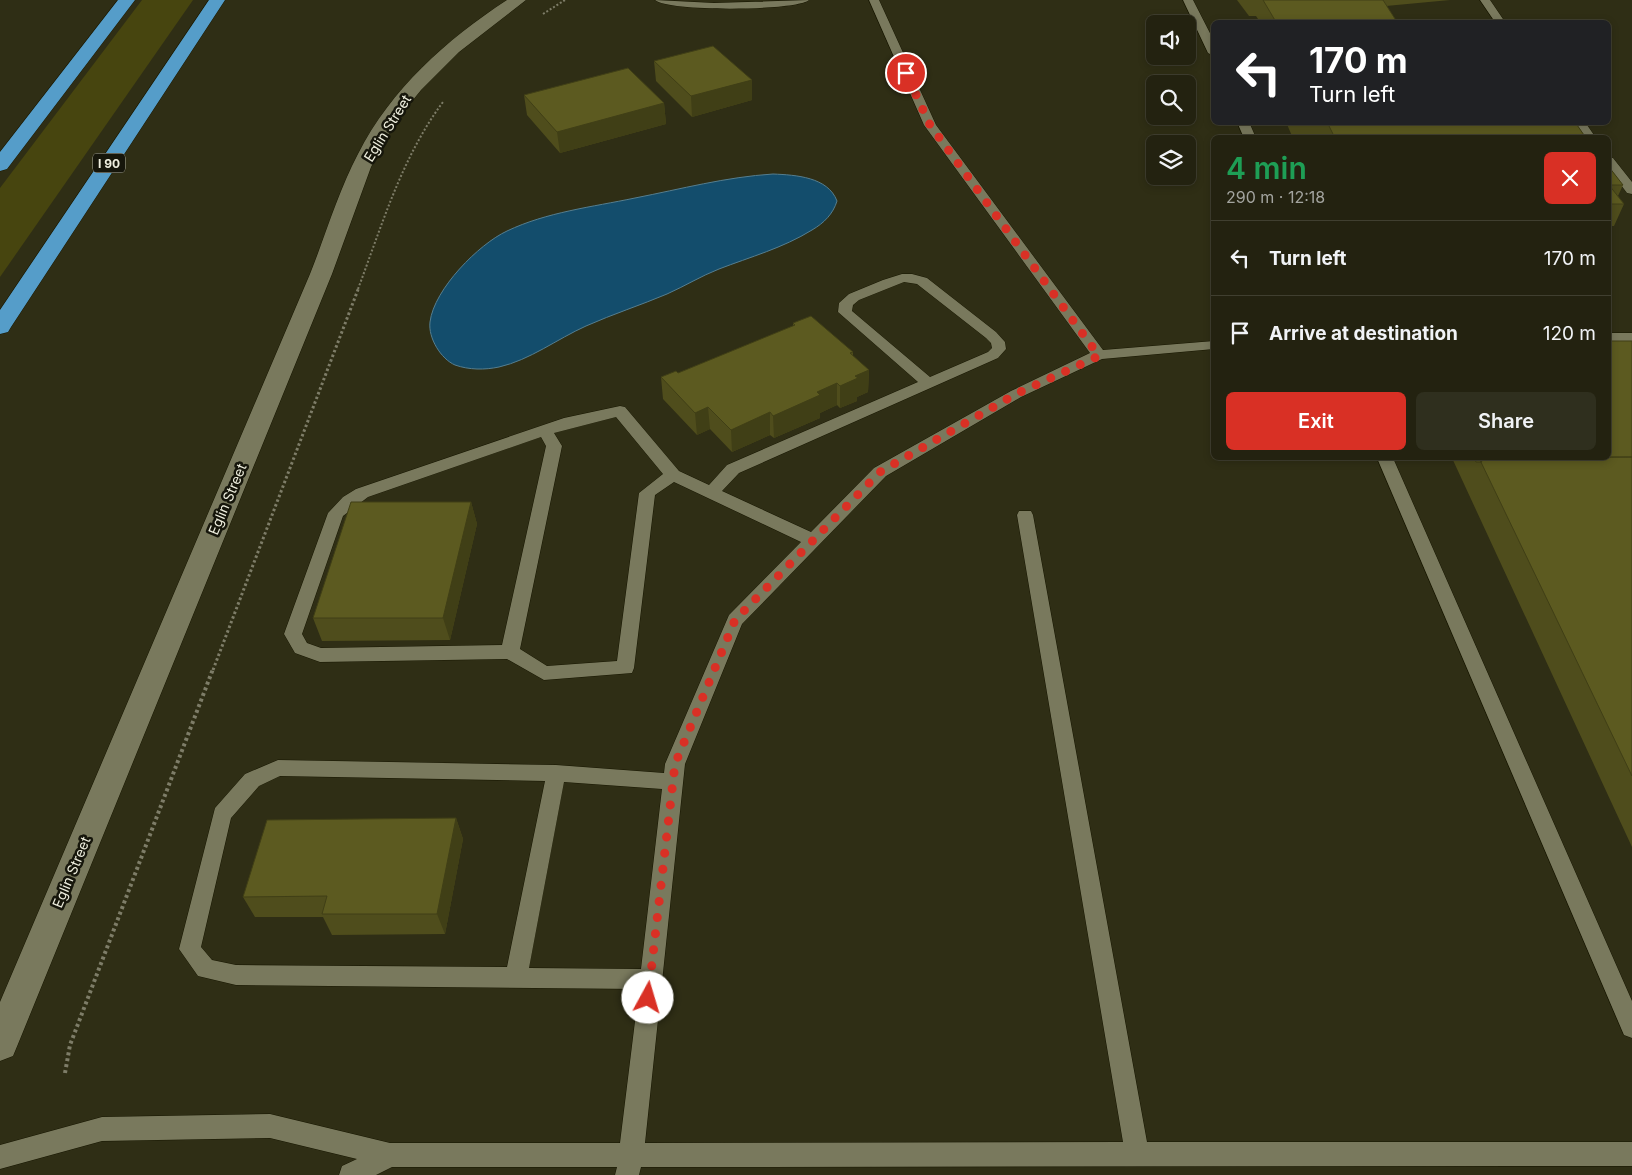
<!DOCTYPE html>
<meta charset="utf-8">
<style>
body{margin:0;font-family:Inter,sans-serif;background:#2f2f1e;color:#f1f3f6;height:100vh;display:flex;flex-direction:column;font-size:19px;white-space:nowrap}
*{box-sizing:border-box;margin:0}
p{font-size:16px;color:#a3a49f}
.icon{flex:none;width:28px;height:28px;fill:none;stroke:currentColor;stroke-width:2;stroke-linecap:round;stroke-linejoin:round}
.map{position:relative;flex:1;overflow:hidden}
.side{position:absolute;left:1211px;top:135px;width:400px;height:325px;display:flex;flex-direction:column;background:#232210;border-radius:8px;box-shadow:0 2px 8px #0003,0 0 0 1px #403f30}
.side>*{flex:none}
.hud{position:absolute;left:1211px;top:20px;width:400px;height:105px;border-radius:8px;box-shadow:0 2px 8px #0003,0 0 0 1px #403f30;background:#202124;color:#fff;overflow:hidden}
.buttons{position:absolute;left:1146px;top:15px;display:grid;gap:10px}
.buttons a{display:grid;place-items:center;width:50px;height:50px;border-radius:8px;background:#232210;box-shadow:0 2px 8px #0003,0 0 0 1px #403f30;font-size:25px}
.pin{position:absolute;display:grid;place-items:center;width:42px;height:42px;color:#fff;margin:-21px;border:2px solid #fff;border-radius:50%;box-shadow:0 1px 5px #0007}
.me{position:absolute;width:55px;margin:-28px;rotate:6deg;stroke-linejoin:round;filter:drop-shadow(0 0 4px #0008)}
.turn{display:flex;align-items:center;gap:18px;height:105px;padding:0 15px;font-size:22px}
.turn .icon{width:65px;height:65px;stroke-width:2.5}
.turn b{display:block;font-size:35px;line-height:42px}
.round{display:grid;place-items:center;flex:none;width:52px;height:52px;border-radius:8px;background:#2f2f1e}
.summary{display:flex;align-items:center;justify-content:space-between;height:85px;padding:0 15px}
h1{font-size:30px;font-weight:600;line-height:38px;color:#1e9e55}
.action{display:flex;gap:10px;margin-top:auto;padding:10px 15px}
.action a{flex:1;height:58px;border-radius:8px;background:#d93025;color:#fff;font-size:20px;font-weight:600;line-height:58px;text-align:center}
.action a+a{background:#2f2f1e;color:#f1f3f6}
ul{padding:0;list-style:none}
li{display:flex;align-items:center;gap:15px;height:75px;padding:0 15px;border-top:1px solid #403f30}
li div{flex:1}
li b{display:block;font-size:19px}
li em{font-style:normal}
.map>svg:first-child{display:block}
.green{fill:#47450f}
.water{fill:#134d6c;stroke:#557e8f}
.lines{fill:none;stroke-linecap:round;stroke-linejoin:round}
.service-casing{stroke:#171600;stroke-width:1}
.tertiary-casing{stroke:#171600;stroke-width:1}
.motorway-casing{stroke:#171600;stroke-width:1}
.path-far2{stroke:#7e7d68;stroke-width:2;stroke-dasharray:2 2;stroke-linecap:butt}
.path-far1{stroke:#7e7d68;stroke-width:3;stroke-dasharray:2.5 2.5;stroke-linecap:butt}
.path{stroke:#7e7d68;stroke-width:4;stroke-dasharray:3 3;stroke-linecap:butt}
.service{fill:#79795d;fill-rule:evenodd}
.tertiary{fill:#79795d;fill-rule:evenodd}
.motorway{fill:#559dc9;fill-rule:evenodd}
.wall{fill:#4f4d1c}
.shaded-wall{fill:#403f16}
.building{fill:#5c5a20;stroke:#403f16}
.route{stroke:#d93025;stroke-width:9;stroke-dasharray:0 16.2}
.labels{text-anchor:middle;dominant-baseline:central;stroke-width:5;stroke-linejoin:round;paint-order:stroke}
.shield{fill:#16160b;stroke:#afafa0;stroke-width:1}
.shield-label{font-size:12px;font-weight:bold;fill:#f0f0e0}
.street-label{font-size:14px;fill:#f0f0e0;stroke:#16160b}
</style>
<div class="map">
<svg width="1632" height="1175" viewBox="0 0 1632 1175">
<rect width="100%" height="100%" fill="#2f2e15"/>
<path class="green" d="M 142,0 L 193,0 L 0,277 L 0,188 Z"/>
<path class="water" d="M 773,174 C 796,175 828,177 837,201 C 833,214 824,223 812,230 C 783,248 750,257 719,269 C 701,276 685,286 667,294 C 641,305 613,314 586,326 C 557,339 530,360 499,367 C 485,370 469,370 455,365 C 441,359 428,338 430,322 C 434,289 479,244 507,231 C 547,212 592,207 635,198 C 681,189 726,177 773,174 Z"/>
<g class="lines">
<defs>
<path id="service" d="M 655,0 L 714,3 L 809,0 C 797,11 668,12 655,0 Z
M 869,0 L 879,0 L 936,125 L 1103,350 L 1214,341 L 1214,349 L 1102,359 L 1021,397 L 886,476 L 742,624 L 685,764 L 645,1143 L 1123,1142 L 1017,515 L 1019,511 L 1031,511 L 1033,515 L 1147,1142 L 1632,1142 L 1632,1166 L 641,1167 L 639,1175 L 615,1175 L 617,1167 L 392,1167 L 376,1175 L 339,1175 L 342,1166 L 357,1159 L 270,1138 L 102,1141 L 0,1169 L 0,1145 L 102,1117 L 270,1114 L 390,1143 L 620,1143 L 639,989 L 236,985 L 198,976 L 179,949 L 215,808 L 245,774 L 278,760 L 556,765 L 664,773 L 665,764 L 729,615 L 801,542 L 674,482 L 655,495 L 634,668 L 632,673 L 544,680 L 507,659 L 320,662 L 295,653 L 284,634 L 328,513 L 343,497 L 356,489 L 564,418 L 620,406 L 625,407 L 679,471 L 709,485 L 727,465 L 918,382 L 838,312 L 839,303 L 849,294 L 883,280 L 902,274 L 912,274 L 927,278 L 996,332 L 1005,342 L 1006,349 L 998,358 L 739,473 L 722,491 L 811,532 L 874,468 L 1011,391 L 1090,353 L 924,125 ZM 904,282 L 917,284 L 986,338 L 991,343 L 992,348 L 988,352 L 930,377 L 852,311 L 853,305 L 859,300 ZM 616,417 L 663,474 L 639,493 L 617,661 L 547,666 L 520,649 L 562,446 L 554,433 ZM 541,437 L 546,446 L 502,645 L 321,648 L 307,643 L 302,634 L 343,516 L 368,497 ZM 280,776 L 545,781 L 507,967 L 236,965 L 212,960 L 201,947 L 231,818 L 259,786 ZM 564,782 L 662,789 L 641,969 L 529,968 Z
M 1183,0 L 1193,0 L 1214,41 L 1214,56 L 1208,53 Z
M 1480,0 L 1490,0 L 1505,22 L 1495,22 Z
M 1237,122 L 1249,122 L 1256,138 L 1244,138 Z
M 1572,122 L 1585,122 L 1596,138 L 1583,138 Z
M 1609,157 L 1613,158 L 1632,182 L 1632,194 L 1627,193 L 1609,169 Z
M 1609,333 L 1632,333 L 1632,341 L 1609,341 Z
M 1377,458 L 1393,458 L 1632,1001 L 1632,1038 L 1624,1035 Z"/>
<path id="tertiary" d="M 507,0 L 526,0 L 459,52 L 421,90 L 404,111 L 391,129 L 371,167 L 332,274 L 18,1044 L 13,1056 L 0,1061 L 0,1002 L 310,274 C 326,234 338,192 358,154 C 391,89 446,40 507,0 Z"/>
<path id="motorway" d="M 118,0 L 135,0 L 7,169 L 0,171 L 0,152 Z
M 209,0 L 225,0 L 11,327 L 8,332 L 0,334 L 0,310 Z"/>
</defs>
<use href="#service" class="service-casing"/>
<use href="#tertiary" class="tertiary-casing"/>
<use href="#motorway" class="motorway-casing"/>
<path class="path-far2" d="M 543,14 L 565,0
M 358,289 C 382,225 402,157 443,102"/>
<path class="path-far1" d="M 213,670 L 359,287"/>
<path class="path" d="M 65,1073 L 70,1045 L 213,669"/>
<use href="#service" class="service"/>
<use href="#tertiary" class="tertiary"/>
<use href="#motorway" class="motorway"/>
</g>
<path class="wall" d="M 1237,0 L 1450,0 L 1386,6 L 1397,22 L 1260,22 L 1256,16 L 1249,16 Z
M 654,61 L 752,100 L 692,117 L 656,81 Z
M 524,95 L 664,103 L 666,124 L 560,153 L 527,115 Z
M 1286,122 L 1575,122 L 1586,138 L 1318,138 L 1318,136 L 1292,136 Z
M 1609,167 L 1623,185 L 1618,196 L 1624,204 L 1614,226 L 1609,226 Z
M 793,323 L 853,352 L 853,356 L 869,370 L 868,392 L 857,397 L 857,401 L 840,408 L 837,405 L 820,413 L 820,418 L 774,438 L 770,435 L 732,452 L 710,429 L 697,435 L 663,399 L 661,377 L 678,373 L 793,326 Z
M 1632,341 L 1632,847 L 1452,458 L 1609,458 Z
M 471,502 L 477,524 L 450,640 L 322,641 L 313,618 Z
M 456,818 L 463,839 L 445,934 L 332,935 L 323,917 L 255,917 L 243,897 Z"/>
<path class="shaded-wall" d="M 752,80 L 752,100 L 692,117 L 691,96 Z
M 664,103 L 666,124 L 560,153 L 557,132 Z
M 869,370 L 868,392 L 857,397 L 857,401 L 840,408 L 840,386 L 855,376 Z
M 837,383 L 837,405 L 820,413 L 820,418 L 774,438 L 773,416 L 817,392 Z
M 708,407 L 710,429 L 697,435 L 695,413 Z
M 770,412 L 770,435 L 732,452 L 731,430 Z
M 471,502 L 477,524 L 450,640 L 443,618 Z
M 456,818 L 463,839 L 445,934 L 437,914 Z"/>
<path class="building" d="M 1263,0 L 1383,0 L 1397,22 L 1276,22 Z
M 713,46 L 752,80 L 691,96 L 654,61 Z
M 628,68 L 664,103 L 557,132 L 524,95 Z
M 1327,122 L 1575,122 L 1586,138 L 1335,138 Z
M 1609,167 L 1623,185 L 1609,185 L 1624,204 L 1609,204 Z
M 811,316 L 853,352 L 850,353 L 869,370 L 855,376 L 858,378 L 840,386 L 837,383 L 817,392 L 820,395 L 773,416 L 770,412 L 731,430 L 708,407 L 695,413 L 661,377 L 676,371 L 678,373 L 795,325 L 793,323 Z
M 1609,341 L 1632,341 L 1632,457 L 1609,457 Z
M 1632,457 L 1632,776 L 1479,458 Z
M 1474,458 L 1479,458 L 1482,462 L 1476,462 Z
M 351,502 L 471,502 L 443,618 L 313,618 Z
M 456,818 L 437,914 L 322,914 L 327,896 L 243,897 L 267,820 Z"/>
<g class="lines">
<path class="route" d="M 648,998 L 675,764 L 735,620 L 880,472 L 1016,394 L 1099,356 L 930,125 L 906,73"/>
</g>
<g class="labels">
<rect class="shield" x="93" y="153.5" width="32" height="19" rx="4"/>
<g class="shield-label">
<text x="109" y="163">I 90</text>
</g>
<g class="street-label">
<text transform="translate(387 128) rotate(-58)">Eglin Street</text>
<text transform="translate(227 499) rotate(-67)">Eglin Street</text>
<text transform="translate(71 872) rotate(-67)">Eglin Street</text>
</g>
</g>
</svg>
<div class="buttons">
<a><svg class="icon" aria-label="sound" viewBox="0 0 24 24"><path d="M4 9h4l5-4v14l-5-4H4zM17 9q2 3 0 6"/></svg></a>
<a><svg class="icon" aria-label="search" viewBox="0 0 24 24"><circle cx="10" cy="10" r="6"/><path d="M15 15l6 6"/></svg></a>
<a><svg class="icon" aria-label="layers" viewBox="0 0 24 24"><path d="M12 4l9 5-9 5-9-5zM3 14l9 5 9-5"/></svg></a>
</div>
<div class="pin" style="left:906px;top:73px;background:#d93025"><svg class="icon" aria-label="arrive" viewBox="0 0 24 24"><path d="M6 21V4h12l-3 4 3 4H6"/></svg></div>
<svg class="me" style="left:648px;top:998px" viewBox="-20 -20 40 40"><circle r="19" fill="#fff"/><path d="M0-13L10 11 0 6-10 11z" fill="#d93025"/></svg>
<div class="hud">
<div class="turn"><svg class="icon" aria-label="left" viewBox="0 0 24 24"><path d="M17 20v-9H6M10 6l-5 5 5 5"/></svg><div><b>170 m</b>Turn left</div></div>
</div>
<section class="side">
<div class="summary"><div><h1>4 min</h1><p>290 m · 12:18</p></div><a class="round" style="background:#d93025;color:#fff"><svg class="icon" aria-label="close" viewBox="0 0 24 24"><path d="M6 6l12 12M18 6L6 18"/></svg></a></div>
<ul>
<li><svg class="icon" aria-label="left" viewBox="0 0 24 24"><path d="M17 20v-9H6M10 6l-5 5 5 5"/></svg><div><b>Turn left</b></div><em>170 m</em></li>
<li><svg class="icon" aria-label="arrive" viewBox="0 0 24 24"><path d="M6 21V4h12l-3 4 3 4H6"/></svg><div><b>Arrive at destination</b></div><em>120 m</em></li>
</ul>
<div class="action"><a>Exit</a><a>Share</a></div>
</section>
</div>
